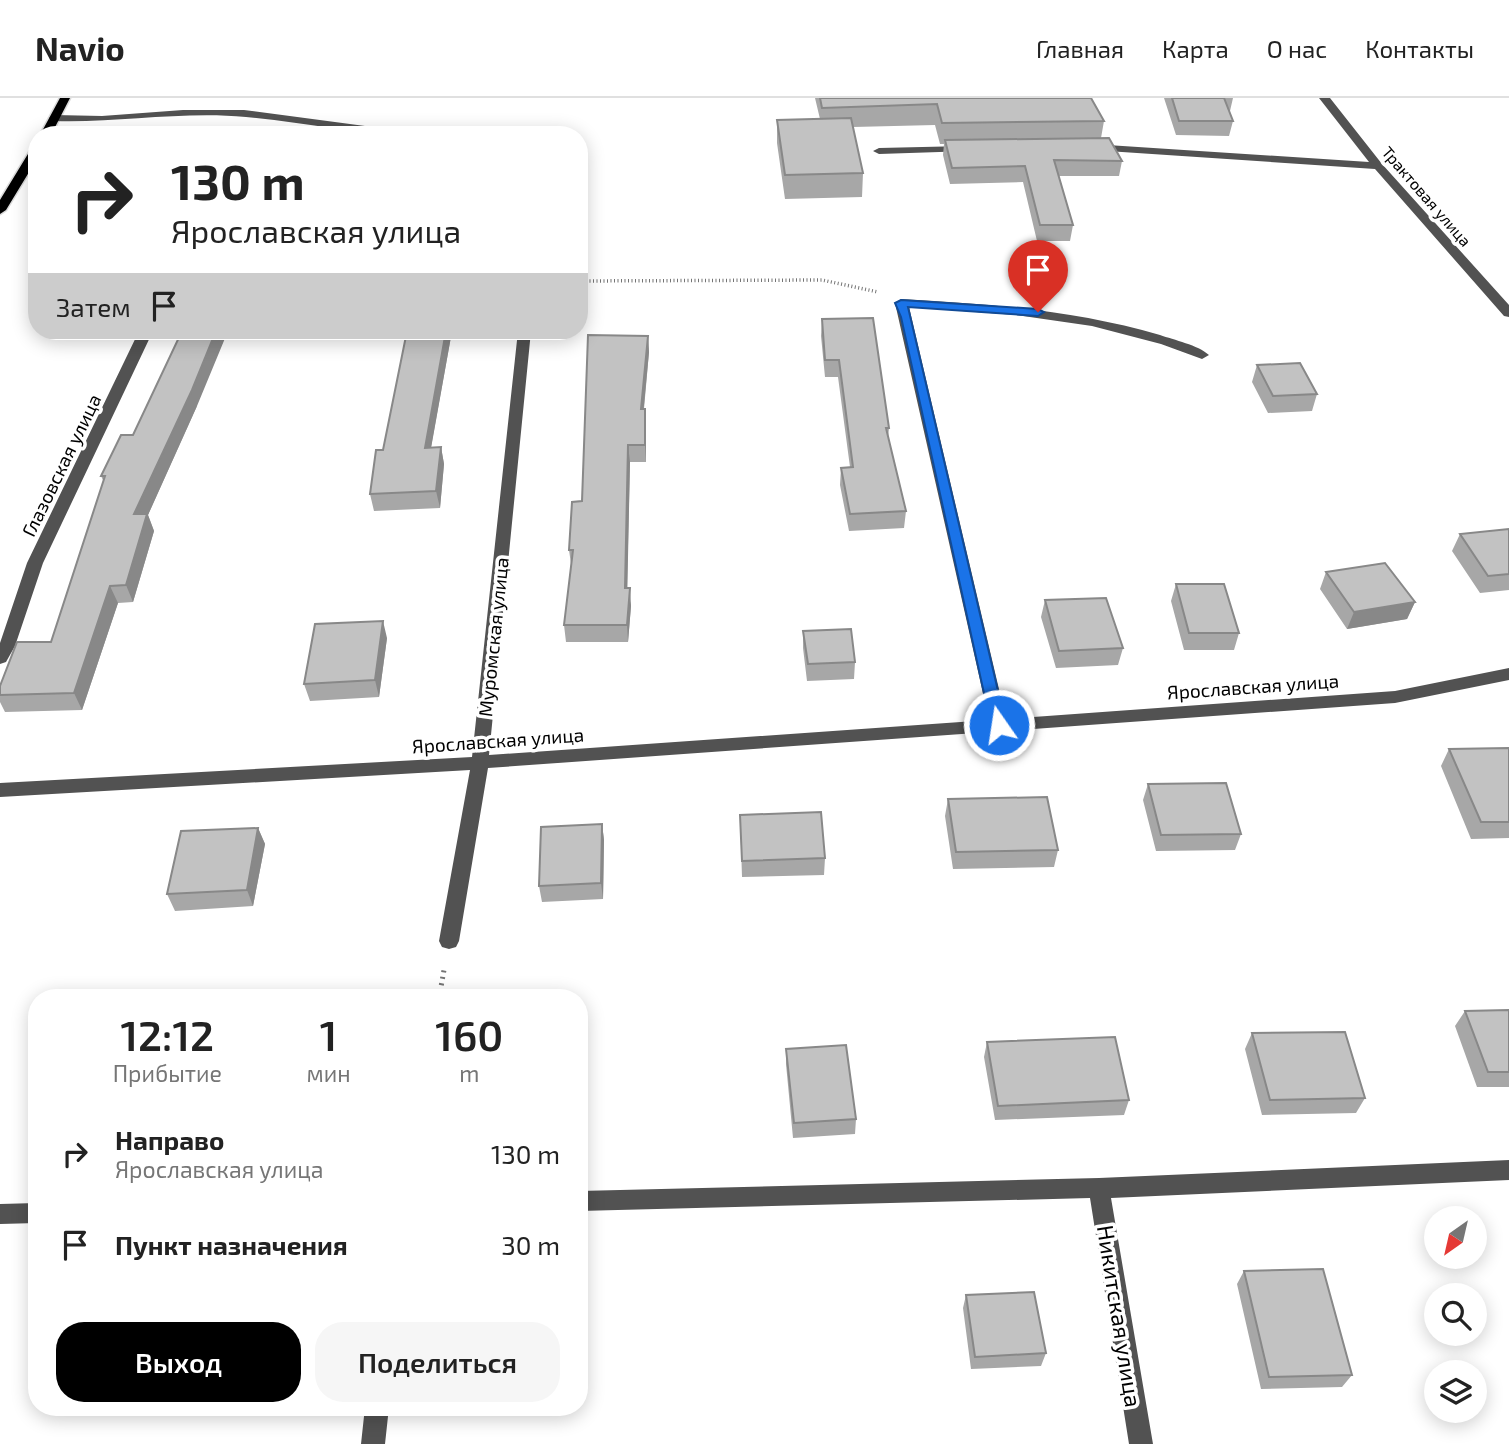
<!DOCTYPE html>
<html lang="ru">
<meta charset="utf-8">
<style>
body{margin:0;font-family:"Exo 2",sans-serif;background:#f6f6f6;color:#222;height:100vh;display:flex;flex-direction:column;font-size:26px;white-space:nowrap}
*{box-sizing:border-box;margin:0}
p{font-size:23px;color:#767676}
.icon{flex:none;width:38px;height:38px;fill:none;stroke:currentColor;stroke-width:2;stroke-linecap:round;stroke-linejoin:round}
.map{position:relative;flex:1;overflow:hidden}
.panel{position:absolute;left:28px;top:891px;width:560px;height:427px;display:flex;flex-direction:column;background:#fff;border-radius:28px;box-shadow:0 4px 18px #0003}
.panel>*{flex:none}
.hud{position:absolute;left:28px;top:28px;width:560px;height:214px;border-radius:28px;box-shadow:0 4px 18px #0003;background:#fff;color:#222;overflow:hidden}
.needle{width:46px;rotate:214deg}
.buttons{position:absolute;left:1424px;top:1108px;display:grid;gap:14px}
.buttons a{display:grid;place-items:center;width:63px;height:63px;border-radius:50%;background:#fff;box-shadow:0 4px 18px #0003;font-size:35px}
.pin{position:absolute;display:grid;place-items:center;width:60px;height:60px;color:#fff;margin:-72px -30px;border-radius:50% 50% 50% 0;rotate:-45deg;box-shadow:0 0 7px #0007}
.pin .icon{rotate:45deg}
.me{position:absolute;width:77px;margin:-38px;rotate:347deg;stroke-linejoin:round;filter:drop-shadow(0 0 5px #0008)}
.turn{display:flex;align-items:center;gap:24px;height:147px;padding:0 28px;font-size:32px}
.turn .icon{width:91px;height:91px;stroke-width:2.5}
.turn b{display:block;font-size:49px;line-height:60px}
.then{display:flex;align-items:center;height:66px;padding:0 28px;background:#0003;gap:14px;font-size:26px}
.eta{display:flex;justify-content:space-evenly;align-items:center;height:119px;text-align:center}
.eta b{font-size:42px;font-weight:600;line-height:49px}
.action{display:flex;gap:14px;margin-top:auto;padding:14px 28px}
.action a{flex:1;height:80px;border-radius:28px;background:#000;color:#fff;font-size:28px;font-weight:600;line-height:80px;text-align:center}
.action a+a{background:#f6f6f6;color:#222}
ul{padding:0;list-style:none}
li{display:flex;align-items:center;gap:21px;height:91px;padding:0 28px}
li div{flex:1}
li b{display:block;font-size:26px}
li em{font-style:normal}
header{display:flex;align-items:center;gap:42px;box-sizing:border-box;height:98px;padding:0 35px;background:#fff;border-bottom:2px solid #e0e0e0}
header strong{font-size:33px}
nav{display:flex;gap:38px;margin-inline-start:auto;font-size:24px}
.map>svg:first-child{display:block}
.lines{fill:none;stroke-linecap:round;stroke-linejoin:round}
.major-casing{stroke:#dbdbdb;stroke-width:3}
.path-far1{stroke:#747474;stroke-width:3.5;stroke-dasharray:1 2.5;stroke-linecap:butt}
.path{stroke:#747474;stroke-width:5;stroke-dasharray:2 4.5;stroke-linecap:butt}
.minor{fill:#525252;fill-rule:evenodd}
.major{fill:#000;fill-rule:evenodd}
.wall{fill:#a7a7a7}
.shaded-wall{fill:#888}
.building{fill:#c2c2c2;stroke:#888;stroke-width:2}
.route{fill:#1a73e8;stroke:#114b97;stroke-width:2}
.labels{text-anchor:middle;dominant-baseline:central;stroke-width:7;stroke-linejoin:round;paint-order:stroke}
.far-street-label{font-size:16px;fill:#000;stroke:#fff}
.street-label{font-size:19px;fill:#000;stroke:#fff}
.near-street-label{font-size:23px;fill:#000;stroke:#fff}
</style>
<header>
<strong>Navio</strong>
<nav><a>Главная</a><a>Карта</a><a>О нас</a><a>Контакты</a></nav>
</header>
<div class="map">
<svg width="1509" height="1346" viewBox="0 0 1509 1346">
<rect width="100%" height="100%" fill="#fff"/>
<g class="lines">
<defs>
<path id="major" d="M 60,0 L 70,0 L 51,37 L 40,37 Z
M 37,48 L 37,61 L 6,112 L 0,116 L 0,102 L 31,51 Z"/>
</defs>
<use href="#major" class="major-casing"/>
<path class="path-far1" d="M 579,183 L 822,182 L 878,194"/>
<path class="path" d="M 439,900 L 444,872"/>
<path class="minor" d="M 1319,0 L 1330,0 L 1382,66 L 1509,207 L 1509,219 L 1504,218 L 1375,71 L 1092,52 L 1086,49 L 1092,46 L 1369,64 Z
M 183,12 L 244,12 L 410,34 L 415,37 C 358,37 303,24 246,19 C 182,13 118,25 54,23 L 49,20 L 54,17 L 102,18 Z
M 966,48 L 970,49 L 970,53 L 879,56 L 873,53 L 879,50 Z
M 901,201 C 989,206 1075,212 1160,237 C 1174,242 1198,247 1209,257 L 1202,261 L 1161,246 L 1092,228 L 1016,217 L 909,209 L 1006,621 L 1395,593 L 1509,570 L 1509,582 L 1395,605 L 488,670 L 459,843 L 456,849 L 449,851 L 442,849 L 439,843 L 470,672 L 0,699 L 0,685 L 472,659 L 518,233 L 531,233 L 489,657 L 989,622 L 895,205 Z
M 139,233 L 153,233 L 43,465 L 15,548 L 6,564 L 0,566 L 0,545 L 27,465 Z
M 1509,1062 L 1509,1082 L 1111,1100 L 1153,1346 L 1129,1346 L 1090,1100 L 579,1113 L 579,1093 L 1099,1080 Z
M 37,1105 L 37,1125 L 0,1126 L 0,1106 Z
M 365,1309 L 389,1309 L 385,1346 L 361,1346 Z"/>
<use href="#major" class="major"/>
</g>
<path class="wall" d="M 815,0 L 1091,0 L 1104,23 L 1101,40 L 1122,63 L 1119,78 L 1059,78 L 1073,127 L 1070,143 L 1037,143 L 1023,84 L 950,86 L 943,57 L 944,46 L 940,46 L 935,27 L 853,29 L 863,75 L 862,99 L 785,101 L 777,45 L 777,22 L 820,21 Z
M 1164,0 L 1233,0 L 1230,13 L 1229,13 L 1233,23 L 1229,38 L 1176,37 Z
M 822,221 L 889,330 L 888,340 L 906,413 L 904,430 L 849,433 L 840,387 L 841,370 L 850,369 L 838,279 L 825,279 L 821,238 Z
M 407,233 L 452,233 L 431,349 L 441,349 L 444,366 L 440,410 L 374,413 L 370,396 L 383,352 Z
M 648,238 L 649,254 L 644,311 L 646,328 L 646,364 L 630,364 L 627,490 L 631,508 L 628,544 L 566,544 L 564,527 L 571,466 L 569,452 Z
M 1257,267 L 1317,296 L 1312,313 L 1268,315 L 1252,284 Z
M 197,308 L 148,417 L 154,433 L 133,504 L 118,505 L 82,612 L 5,614 L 0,604 L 0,588 L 51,544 L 104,384 L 101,378 L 133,337 Z
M 1509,431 L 1509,492 L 1480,495 L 1452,453 L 1460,436 Z
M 1326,474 L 1415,504 L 1407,521 L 1347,531 L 1320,491 Z
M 1176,486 L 1239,535 L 1234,552 L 1184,552 L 1171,503 Z
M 1045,502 L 1123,550 L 1118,567 L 1056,570 L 1041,519 Z
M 803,533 L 855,564 L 854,581 L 807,583 L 803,550 Z
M 387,540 L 379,599 L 310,603 L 304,586 Z
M 1509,650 L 1509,740 L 1471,741 L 1441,668 L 1449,651 Z
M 1148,686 L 1241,736 L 1235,752 L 1156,753 L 1143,702 Z
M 948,701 L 1058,752 L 1054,769 L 953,771 L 945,718 Z
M 740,717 L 825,760 L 824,777 L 742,779 Z
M 602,726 L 604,742 L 603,801 L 542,804 L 539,788 Z
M 258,730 L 265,746 L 253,808 L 175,813 L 167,796 Z
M 1509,912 L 1509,989 L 1477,989 L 1455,928 L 1465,913 Z
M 1252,935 L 1365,1000 L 1356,1015 L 1262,1017 L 1245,951 Z
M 987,944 L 1129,1002 L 1124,1017 L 995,1022 L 984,959 Z
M 786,951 L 856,1021 L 855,1036 L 793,1040 L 786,966 Z
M 1244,1173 L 1352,1277 L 1342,1289 L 1261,1291 L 1237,1186 Z
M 966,1197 L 1046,1255 L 1041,1268 L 971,1271 L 963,1210 Z"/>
<path class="shaded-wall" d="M 216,233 L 228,233 L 197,308 L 148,417 L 154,433 L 133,504 L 126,487 L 134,416 Z
M 446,233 L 452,233 L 428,367 L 425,350 Z
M 648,238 L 649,254 L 642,328 L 641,311 Z
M 645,311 L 646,328 L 646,364 L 645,347 Z
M 628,347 L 630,364 L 627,507 L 625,490 Z
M 441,349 L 444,366 L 440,410 L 436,393 Z
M 110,488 L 118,505 L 82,612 L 74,595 Z
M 630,490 L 631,508 L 628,544 L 627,527 Z
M 1415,504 L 1407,521 L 1347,531 L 1354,514 Z
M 383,523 L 387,540 L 379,599 L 375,582 Z
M 602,726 L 604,742 L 603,801 L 601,785 Z
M 258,730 L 265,746 L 253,808 L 247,792 Z
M 585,1185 L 587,1198 L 582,1274 L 579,1265 L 579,1253 Z"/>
<path class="building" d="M 820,0 L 1091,0 L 1104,23 L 942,25 L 937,6 L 822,10 Z
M 1172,0 L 1224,0 L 1233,23 L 1179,23 Z
M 851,20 L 863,75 L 785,77 L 777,22 Z
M 1109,40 L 1122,63 L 1054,62 L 1073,127 L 1040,127 L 1025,68 L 952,70 L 945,42 Z
M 873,220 L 889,330 L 886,330 L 906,413 L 850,416 L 841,370 L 853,369 L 839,262 L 825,262 L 822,221 Z
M 182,233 L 216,233 L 192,292 L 134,416 L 147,416 L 126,487 L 110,488 L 74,595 L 0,597 L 0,588 L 17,544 L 51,544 L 105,378 L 101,378 L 121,337 L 133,337 Z
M 407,233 L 446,233 L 425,350 L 441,349 L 436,393 L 370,396 L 376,352 L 383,352 Z
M 588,237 L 648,238 L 641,311 L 645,311 L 645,347 L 628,347 L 625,490 L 630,490 L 627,527 L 564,527 L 573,452 L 569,452 L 572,404 L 582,403 Z
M 1300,265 L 1317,296 L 1273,298 L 1257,267 Z
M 1509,431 L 1509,476 L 1488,478 L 1460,436 Z
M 1385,465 L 1415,504 L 1354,514 L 1326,474 Z
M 1176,486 L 1224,486 L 1239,535 L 1189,535 Z
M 1106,500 L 1123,550 L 1059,553 L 1045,502 Z
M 383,523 L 375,582 L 304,586 L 315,526 Z
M 851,531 L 855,564 L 808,566 L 803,533 Z
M 1509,650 L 1509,724 L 1481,724 L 1449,651 Z
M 1226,685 L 1241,736 L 1161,737 L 1148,686 Z
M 1047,699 L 1058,752 L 956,754 L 948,701 Z
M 821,714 L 825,760 L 742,763 L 740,717 Z
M 602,726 L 601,785 L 539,788 L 541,729 Z
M 258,730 L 247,792 L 167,796 L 181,733 Z
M 1509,912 L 1509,974 L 1488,974 L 1465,913 Z
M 1345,934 L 1365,1000 L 1270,1002 L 1252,935 Z
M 1115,939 L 1129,1002 L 998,1008 L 987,944 Z
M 846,947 L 856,1021 L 794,1025 L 786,951 Z
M 1323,1171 L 1352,1277 L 1269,1279 L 1244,1173 Z
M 579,1185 L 585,1185 L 579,1253 Z
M 1034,1194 L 1046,1255 L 975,1259 L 966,1197 Z"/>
<path class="route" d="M 901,202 L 1038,211 L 1044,214 L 1038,218 L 908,209 L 1006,627 L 999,633 L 991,627 L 901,219 L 895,205 Z"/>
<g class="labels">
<g class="far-street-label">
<text transform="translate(1427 98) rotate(49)">Трактовая улица</text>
</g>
<g class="street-label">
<text transform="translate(61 367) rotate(-64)">Глазовская улица</text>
<text transform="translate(493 539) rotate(-84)">Муромская улица</text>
<text transform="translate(1253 588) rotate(-4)">Ярославская улица</text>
<text transform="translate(498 642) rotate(-4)">Ярославская улица</text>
</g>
<g class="near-street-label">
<text transform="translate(1120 1218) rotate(81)">Никитская улица</text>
</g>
</g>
</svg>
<div class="buttons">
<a><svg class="needle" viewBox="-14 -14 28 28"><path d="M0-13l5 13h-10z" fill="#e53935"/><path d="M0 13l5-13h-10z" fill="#767676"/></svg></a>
<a><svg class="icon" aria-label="search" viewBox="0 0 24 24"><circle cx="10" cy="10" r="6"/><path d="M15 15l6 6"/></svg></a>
<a><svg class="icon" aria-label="layers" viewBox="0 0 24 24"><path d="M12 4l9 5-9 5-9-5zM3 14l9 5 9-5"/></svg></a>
</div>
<div class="pin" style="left:1038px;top:214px;background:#d93025"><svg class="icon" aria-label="arrive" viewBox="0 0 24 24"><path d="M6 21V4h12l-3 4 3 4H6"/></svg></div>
<svg class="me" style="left:999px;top:627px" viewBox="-20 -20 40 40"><circle r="17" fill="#1a73e8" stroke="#fff" stroke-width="3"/><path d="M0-11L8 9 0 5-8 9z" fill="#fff"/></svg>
<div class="hud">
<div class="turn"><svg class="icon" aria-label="right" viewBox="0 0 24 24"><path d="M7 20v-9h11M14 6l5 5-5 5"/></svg><div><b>130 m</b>Ярославская улица</div></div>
<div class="then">Затем<svg class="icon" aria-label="arrive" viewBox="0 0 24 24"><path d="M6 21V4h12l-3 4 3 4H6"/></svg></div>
</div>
<section class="panel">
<div class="eta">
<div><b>12:12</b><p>Прибытие</p></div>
<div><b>1</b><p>мин</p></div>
<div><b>160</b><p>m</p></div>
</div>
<ul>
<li><svg class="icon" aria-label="right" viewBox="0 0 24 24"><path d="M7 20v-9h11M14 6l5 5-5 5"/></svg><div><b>Направо</b><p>Ярославская улица</p></div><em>130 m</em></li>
<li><svg class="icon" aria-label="arrive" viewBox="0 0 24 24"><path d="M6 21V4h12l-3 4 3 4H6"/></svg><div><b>Пункт назначения</b></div><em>30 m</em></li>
</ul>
<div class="action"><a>Выход</a><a>Поделиться</a></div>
</section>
</div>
